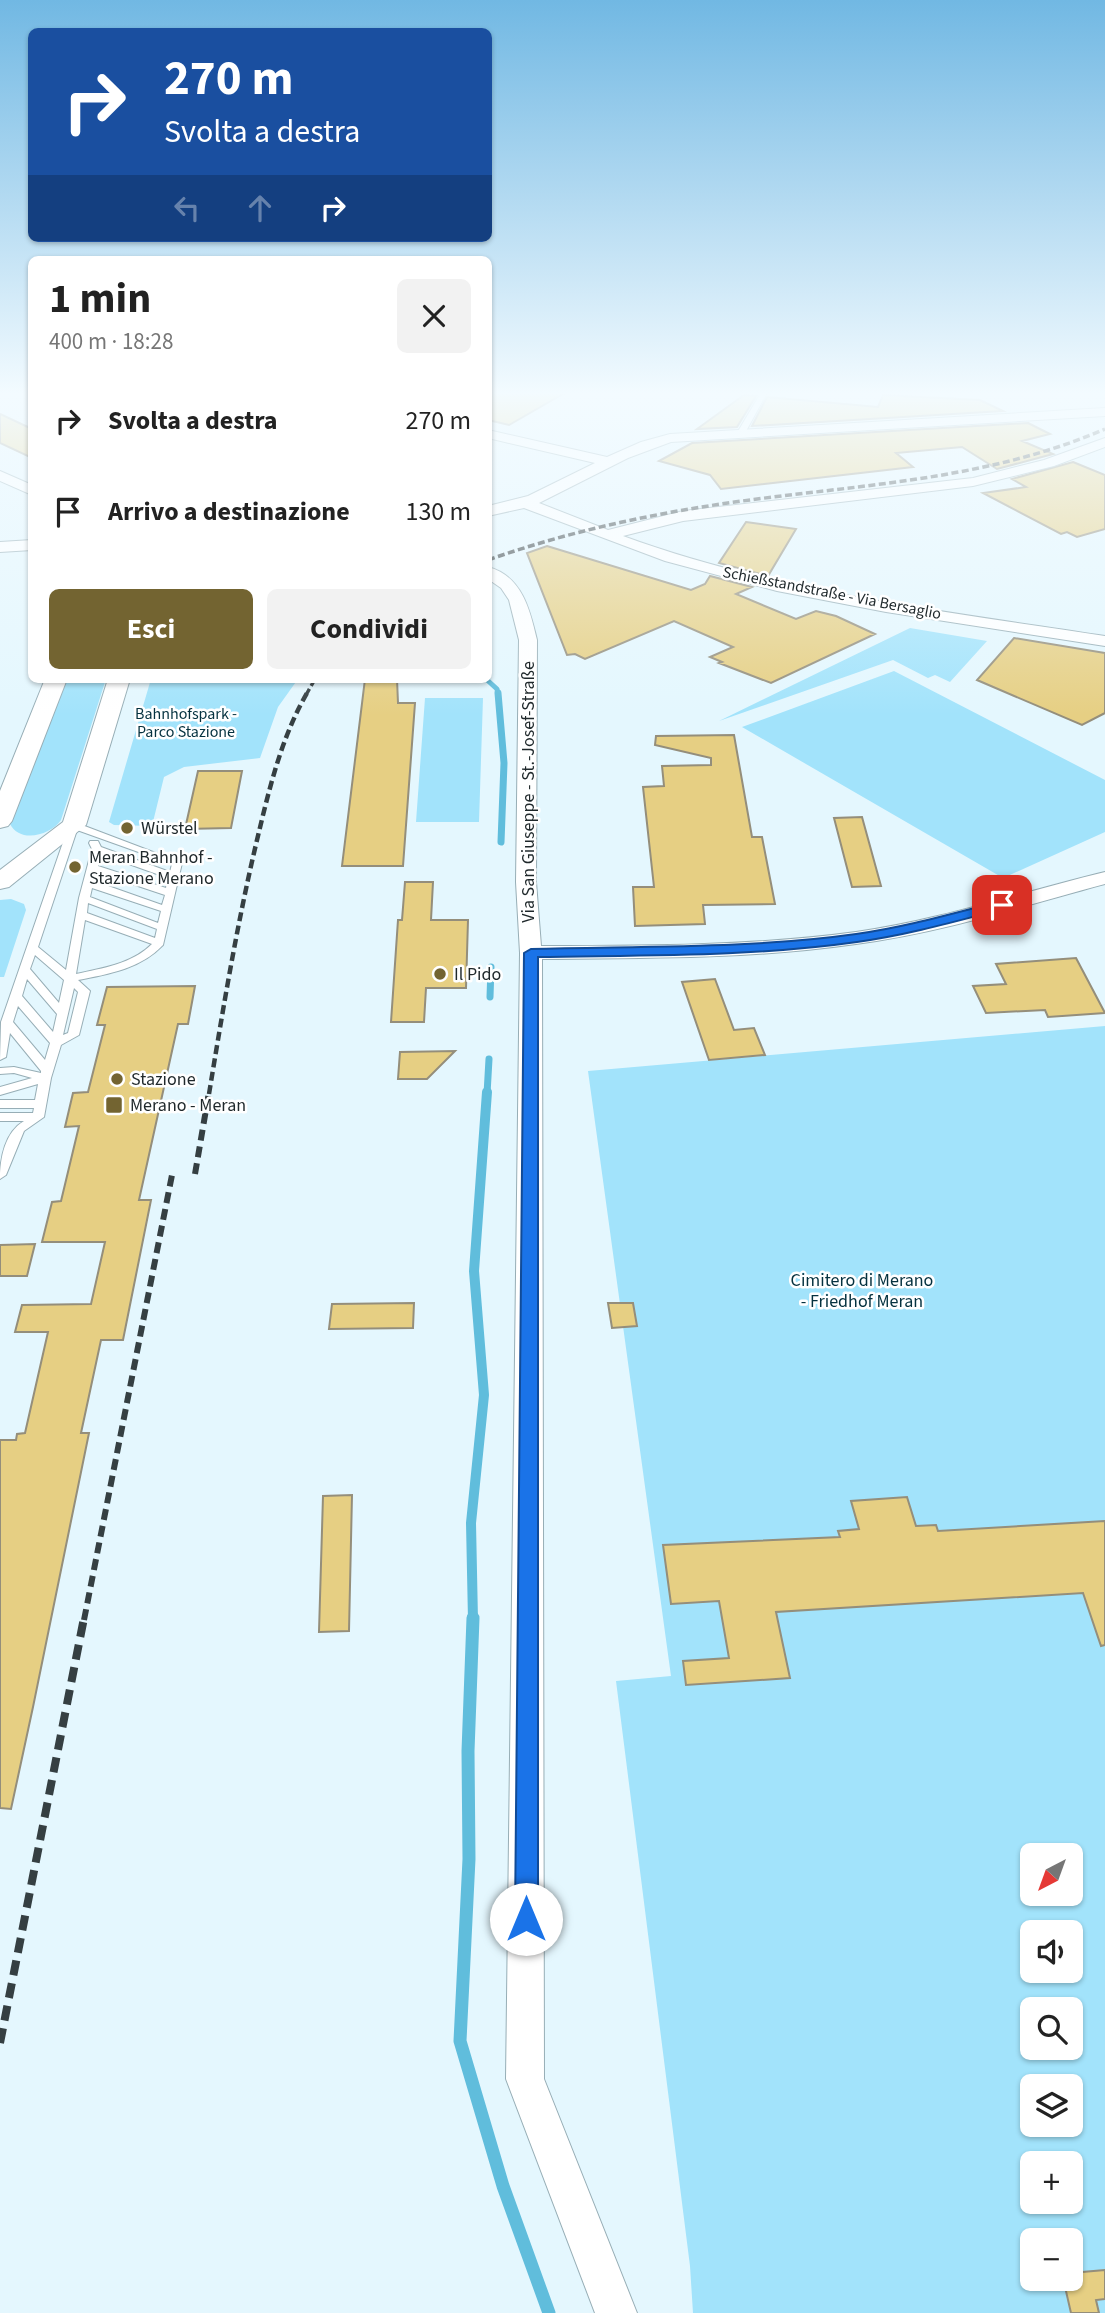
<!DOCTYPE html>
<html lang="it">
<meta charset="utf-8">
<style>
body{margin:0;font-family:"Source Sans 3",sans-serif;background:#f2f2f2;color:#222;height:100vh;display:flex;flex-direction:column;font-size:26px;white-space:nowrap}
*{box-sizing:border-box;margin:0}
p{font-size:23px;color:#767676}
.icon{flex:none;width:38px;height:38px;fill:none;stroke:currentColor;stroke-width:2;stroke-linecap:round;stroke-linejoin:round}
.map{position:relative;flex:1;overflow:hidden}
.panel{position:absolute;left:28px;top:256px;width:464px;height:427px;display:flex;flex-direction:column;background:#fff;border-radius:10px;box-shadow:0 2px 5px #0004}
.panel>*{flex:none}
.top-card{position:absolute;left:28px;top:28px;width:464px;height:214px;border-radius:10px;box-shadow:0 2px 5px #0004;background:#1a4fa0;color:#fff;overflow:hidden}
.needle{width:46px;rotate:221deg}
.controls{position:absolute;left:1020px;top:1843px;display:grid;gap:14px}
.controls a{display:grid;place-items:center;width:63px;height:63px;border-radius:10px;background:#fff;box-shadow:0 2px 5px #0004;font-size:35px}
.pin{position:absolute;display:grid;place-items:center;width:60px;height:60px;color:#fff;margin:-30px;border-radius:14px;box-shadow:0 4px 10px #0006}
.me{position:absolute;width:77px;margin:-38px;rotate:0deg;stroke-linejoin:round;filter:drop-shadow(0 0 5px #0008)}
.turn{display:flex;align-items:center;gap:24px;height:147px;padding:0 21px;font-size:32px}
.turn .icon{width:91px;height:91px;stroke-width:2.5}
.turn b{display:block;font-size:49px;line-height:60px}
.lanes{display:flex;align-items:center;height:66px;padding:0 21px;background:#0003;justify-content:center;gap:35px;direction:ltr}
.lanes .off{opacity:.35}
.round{display:grid;place-items:center;flex:none;width:74px;height:74px;border-radius:10px;background:#f2f2f2}
.headline{display:flex;align-items:center;justify-content:space-between;height:119px;padding:0 21px}
h1{font-size:42px;font-weight:700;line-height:52px}
.primary-button{display:flex;gap:14px;margin-top:auto;padding:14px 21px}
.primary-button a{flex:1;height:80px;border-radius:10px;background:#736431;color:#fff;font-size:28px;font-weight:700;line-height:80px;text-align:center}
.primary-button a+a{background:#f2f2f2;color:#222}
ul{padding:0;list-style:none}
li{display:flex;align-items:center;gap:21px;height:91px;padding:0 21px}
li div{flex:1}
li b{display:block;font-size:26px}
li em{font-style:normal}
.map>svg:first-child{display:block}
.green{fill:#a2e3fb;fill-rule:evenodd}
.lines{fill:none;stroke-linecap:round;stroke-linejoin:round}
.stream-far3{stroke:#60bddc;stroke-width:5}
.stream-far2{stroke:#60bddc;stroke-width:7}
.stream-far1{stroke:#60bddc;stroke-width:10}
.stream{stroke:#60bddc;stroke-width:13}
.building{fill:#e6cf83;stroke:#948e7b;stroke-width:2}
.service-casing{stroke:#97aeb6;stroke-width:2}
.minor-casing{stroke:#97aeb6;stroke-width:2}
.tertiary-casing{stroke:#97aeb6;stroke-width:2}
.service{fill:#fff;fill-rule:evenodd}
.minor{fill:#fff;fill-rule:evenodd}
.tertiary{fill:#fff;fill-rule:evenodd}
.rail-far3{stroke:#353f42;stroke-width:3.5;stroke-dasharray:7 3.5;stroke-linecap:butt}
.rail-far2{stroke:#353f42;stroke-width:4.5;stroke-dasharray:9 4.5;stroke-linecap:butt}
.rail-far1{stroke:#353f42;stroke-width:6;stroke-dasharray:11 6;stroke-linecap:butt}
.rail{stroke:#353f42;stroke-width:8;stroke-dasharray:15 8;stroke-linecap:butt}
.route{fill:#1a73e8;stroke:#114b97;stroke-width:2}
.poi-dot{fill:#736431;stroke:#fff;stroke-width:2.5}
.labels{text-anchor:middle;dominant-baseline:central;stroke-width:5;stroke-linejoin:round;paint-order:stroke}
.far-street-label{font-size:16px;fill:#1f282b;stroke:#fff}
.far-park-label{font-size:16px;fill:#04313f;stroke:#fff}
.street-label{font-size:18px;fill:#1f282b;stroke:#fff}
.poi-label{font-size:18px;fill:#1f282b;stroke:#fff;text-anchor:start}
.park-label{font-size:18px;fill:#04313f;stroke:#fff}
</style>
<div class="map">
<svg width="1105" height="2313" viewBox="0 0 1105 2313">
<rect width="100%" height="100%" fill="#e4f7fe"/>
<path class="green" d="M 910,628 L 987,641 L 950,682 L 935,675 L 928,678 L 893,660 L 719,721 Z
M 894,671 L 1105,780 L 1105,832 L 1003,878 L 742,727 Z
M 64,679 L 106,679 L 61,820 C 51,835 20,844 10,824 Z
M 151,679 L 298,679 L 278,707 L 260,758 L 184,767 L 164,777 L 152,826 L 114,825 L 109,822 Z
M 425,698 L 483,698 L 479,822 L 416,822 Z
M 11,899 L 24,904 L 26,910 L 4,977 L 0,977 L 0,900 Z
M 1105,1026 L 1105,2313 L 693,2313 L 690,2266 L 616,1681 L 671,1676 L 588,1071 ZM 1032,1855 L 1071,1855 L 1071,1894 L 1032,1894 ZM 1032,1932 L 1071,1932 L 1071,1970 L 1032,1970 ZM 1032,2009 L 1071,2009 L 1071,2048 L 1032,2048 ZM 1032,2086 L 1071,2086 L 1071,2124 L 1032,2124 ZM 1032,2163 L 1071,2163 L 1071,2202 L 1032,2202 ZM 1032,2240 L 1071,2240 L 1071,2278 L 1032,2278 Z"/>
<g class="lines">
<path class="stream-far3" d="M 486,679 L 497,689 L 498,695"/>
<path class="stream-far2" d="M 498,693 L 504,763 L 501,842
M 490,997 L 491,967
M 487,1094 L 489,1059"/>
<path class="stream-far1" d="M 473,1620 L 471,1523 L 484,1395 L 474,1271 L 487,1092"/>
<path class="stream" d="M 473,1618 L 468,1751 L 469,1859 L 460,2041 L 503,2186 L 549,2313"/>
</g>
<path class="building" d="M 488,391 L 568,391 L 509,425 L 488,420 Z
M 744,395 L 756,396 L 737,427 L 697,429 Z
M 883,395 L 980,400 L 1003,411 L 752,426 L 767,397 L 878,407 Z
M 0,414 L 32,429 L 32,458 L 0,443 Z
M 1028,423 L 1050,434 L 1022,441 L 1053,454 L 997,469 L 962,447 L 896,453 L 913,467 L 721,489 L 710,475 L 659,461 L 692,443 Z
M 1073,462 L 1105,475 L 1105,529 L 1077,537 L 1067,532 L 1061,534 L 983,493 L 1026,487 L 1012,479 Z
M 746,522 L 796,529 L 768,576 L 719,563 Z
M 547,546 L 691,590 L 705,584 L 710,576 L 752,587 L 736,594 L 796,619 L 816,611 L 836,616 L 875,634 L 771,683 L 719,663 L 722,662 L 710,657 L 733,647 L 674,621 L 585,659 L 575,654 L 567,655 L 527,553 Z
M 1014,638 L 1105,653 L 1105,713 L 1082,725 L 977,680 Z
M 365,679 L 397,679 L 398,703 L 415,703 L 403,866 L 342,866 Z
M 734,735 L 752,837 L 762,837 L 775,904 L 703,905 L 705,924 L 635,926 L 633,887 L 654,887 L 643,787 L 664,786 L 662,766 L 711,765 L 711,758 L 655,745 L 656,736 Z
M 198,771 L 242,771 L 231,828 L 185,829 Z
M 862,817 L 881,886 L 852,887 L 834,818 Z
M 405,882 L 433,882 L 431,920 L 468,920 L 466,988 L 426,988 L 424,1022 L 391,1022 L 398,920 L 402,920 Z
M 1076,958 L 1105,1013 L 1048,1017 L 1045,1010 L 986,1013 L 973,986 L 1006,984 L 996,964 Z
M 715,979 L 734,1030 L 754,1028 L 765,1055 L 709,1060 L 682,982 Z
M 195,986 L 188,1024 L 178,1024 L 139,1200 L 151,1200 L 123,1340 L 101,1340 L 81,1433 L 89,1433 L 33,1707 L 11,1809 L 0,1808 L 0,1440 L 16,1440 L 17,1434 L 25,1433 L 48,1332 L 15,1332 L 22,1305 L 91,1304 L 105,1242 L 42,1242 L 52,1202 L 61,1201 L 79,1126 L 65,1127 L 73,1093 L 88,1092 L 105,1025 L 97,1025 L 107,987 Z
M 455,1051 L 427,1079 L 398,1079 L 400,1052 Z
M 35,1244 L 27,1276 L 0,1276 L 0,1245 Z
M 414,1303 L 413,1328 L 329,1329 L 332,1304 Z
M 608,1303 L 633,1303 L 637,1326 L 612,1328 Z
M 352,1495 L 349,1631 L 319,1632 L 323,1496 Z
M 907,1497 L 916,1526 L 936,1525 L 938,1531 L 1105,1521 L 1105,1645 L 1101,1646 L 1083,1593 L 776,1612 L 790,1678 L 686,1685 L 683,1661 L 729,1658 L 719,1601 L 671,1604 L 663,1545 L 840,1537 L 838,1531 L 859,1529 L 851,1501 Z
M 1105,2270 L 1105,2299 L 1096,2300 L 1099,2313 L 1071,2313 L 1063,2278 L 1071,2278 L 1071,2273 Z"/>
<g class="lines">
<defs>
<path id="service" d="M 762,391 L 768,391 L 745,433 L 738,435 L 737,433 Z
M 74,822 L 182,863 L 163,945 C 140,969 109,974 78,980 L 90,991 L 79,1035 L 61,1045 L 51,1078 L 44,1117 L 24,1131 L 6,1175 L 0,1179 C 0,1158 5,1132 24,1121 L 0,1121 L 0,1113 L 33,1113 L 34,1108 L 0,1108 L 0,1100 L 35,1100 L 38,1084 L 0,1095 L 0,1087 L 32,1078 L 14,1073 L 0,1074 L 0,1068 L 14,1067 L 41,1073 L 41,1071 L 10,1033 L 6,1057 L 0,1060 L 1,1022 L 69,825 ZM 77,830 L 172,864 L 170,872 L 101,847 L 98,841 L 90,841 L 89,843 L 92,849 L 79,898 L 66,970 L 38,947 ZM 101,854 L 168,878 L 166,888 L 98,866 ZM 96,872 L 165,895 L 162,905 L 94,881 ZM 92,888 L 161,911 L 158,923 L 90,897 ZM 88,903 L 157,929 L 155,938 L 87,913 ZM 85,920 L 152,944 C 132,964 103,968 76,974 ZM 35,955 L 64,980 L 59,1003 L 30,969 ZM 27,979 L 57,1014 L 53,1032 L 22,996 ZM 74,988 L 78,992 L 68,1033 L 63,1035 ZM 18,1006 L 50,1043 L 45,1060 L 13,1022 Z"/>
<path id="minor" d="M 1105,408 L 1105,416 L 671,442 L 628,458 L 539,503 L 608,530 L 683,511 L 973,478 L 1044,460 L 1105,438 L 1105,447 L 1054,466 L 973,486 L 683,521 L 623,536 C 778,593 943,611 1105,636 L 1105,646 L 886,612 L 777,591 L 665,561 L 524,508 L 488,516 L 488,506 L 528,496 L 595,463 L 488,438 L 488,430 L 607,457 L 641,442 L 670,434 Z
M 0,471 L 32,485 L 32,495 L 0,481 Z
M 32,540 L 32,550 L 0,552 L 0,542 Z
M 488,567 C 522,576 530,610 537,640 L 536,882 L 541,946 C 646,946 752,946 856,932 C 941,920 1022,892 1105,872 L 1105,884 C 1023,906 941,933 856,944 C 752,959 646,958 542,959 L 544,2079 L 637,2313 L 595,2313 L 506,2079 L 520,953 L 516,882 L 519,640 L 509,600 L 501,588 L 488,579 Z"/>
<path id="tertiary" d="M 45,679 L 67,679 L 12,821 L 8,826 L 0,828 L 0,791 Z
M 108,679 L 130,679 L 86,825 L 9,887 L 0,889 L 0,870 L 63,822 Z"/>
</defs>
<use href="#service" class="service-casing"/>
<use href="#minor" class="minor-casing"/>
<use href="#tertiary" class="tertiary-casing"/>
<use href="#service" class="service"/>
<use href="#minor" class="minor"/>
<use href="#tertiary" class="tertiary"/>
<path class="rail-far3" d="M 488,560 C 581,527 675,509 773,497 C 887,483 999,475 1105,429
M 306,695 L 315,679"/>
<path class="rail-far2" d="M 209,1094 C 223,1009 237,924 257,840 C 269,790 281,738 307,693"/>
<path class="rail-far1" d="M 195,1174 L 209,1092
M 84,1620 L 172,1175"/>
<path class="rail" d="M 0,2043 L 84,1618"/>
</g>
<linearGradient id="sky" x2="0" y2="1"><stop stop-color="#71b8e3"/><stop offset="0.55" stop-color="#f3fbff"/><stop offset="1" stop-color="#f3fbff" stop-opacity="0"/></linearGradient>
<rect width="1105" height="715" fill="url(#sky)"/>
<path class="route" d="M 1002,901 L 1009,905 L 1007,908 C 957,921 908,935 857,942 C 751,957 644,955 538,957 L 538,1919 L 534,1926 L 526,1929 L 518,1926 L 515,1919 L 524,953 L 531,949 C 639,946 749,949 856,934 C 906,927 954,913 1002,901 Z"/>
<g class="poi-dot">
<circle cx="127" cy="828" r="7"/>
<circle cx="75" cy="867" r="7"/>
<circle cx="440" cy="974" r="7"/>
<circle cx="117" cy="1079" r="7"/>
<rect x="105" y="1096" width="18" height="18" rx="3.5"/>
</g>
<g class="labels">
<g class="far-street-label">
<text transform="translate(832 593) rotate(11)">Schießstandstraße - Via Bersaglio</text>
</g>
<g class="far-park-label">
<text x="186" y="714">Bahnhofspark -<tspan x="186" dy="18">Parco Stazione</tspan></text>
</g>
<g class="street-label">
<text transform="translate(528 792) rotate(-90)">Via San Giuseppe - St.-Josef-Straße</text>
</g>
<g class="poi-label">
<text x="141" y="828">Würstel</text>
<text x="89" y="857">Meran Bahnhof -<tspan x="89" dy="21">Stazione Merano</tspan></text>
<text x="454" y="974">Il Pido</text>
<text x="131" y="1079">Stazione</text>
<text x="130" y="1105">Merano - Meran</text>
</g>
<g class="park-label">
<text x="862" y="1280">Cimitero di Merano<tspan x="862" dy="21">- Friedhof Meran</tspan></text>
</g>
</g>
</svg>
<div class="controls">
<a><svg class="needle" viewBox="-14 -14 28 28"><path d="M0-13l5 13h-10z" fill="#e53935"/><path d="M0 13l5-13h-10z" fill="#767676"/></svg></a>
<a><svg class="icon" aria-label="sound" viewBox="0 0 24 24"><path d="M4 9h4l5-4v14l-5-4H4zM17 9q2 3 0 6"/></svg></a>
<a><svg class="icon" aria-label="search" viewBox="0 0 24 24"><circle cx="10" cy="10" r="6"/><path d="M15 15l6 6"/></svg></a>
<a><svg class="icon" aria-label="layers" viewBox="0 0 24 24"><path d="M12 4l9 5-9 5-9-5zM3 14l9 5 9-5"/></svg></a>
<a>+</a>
<a>−</a>
</div>
<div class="pin" style="left:1002px;top:905px;background:#d93025"><svg class="icon" aria-label="arrive" viewBox="0 0 24 24"><path d="M6 21V4h12l-3 4 3 4H6"/></svg></div>
<svg class="me" style="left:526px;top:1919px" viewBox="-20 -20 40 40"><circle r="19" fill="#fff"/><path d="M0-13L10 11 0 6-10 11z" fill="#1a73e8"/></svg>
<div class="top-card">
<div class="turn"><svg class="icon" aria-label="right" viewBox="0 0 24 24"><path d="M7 20v-9h11M14 6l5 5-5 5"/></svg><div><b>270 m</b>Svolta a destra</div></div>
<div class="lanes"><svg class="icon off" aria-label="left" viewBox="0 0 24 24"><path d="M17 20v-9H6M10 6l-5 5 5 5"/></svg><svg class="icon off" aria-label="ahead" viewBox="0 0 24 24"><path d="M12 20V5M6 11l6-6 6 6"/></svg><svg class="icon" aria-label="right" viewBox="0 0 24 24"><path d="M7 20v-9h11M14 6l5 5-5 5"/></svg></div>
</div>
<section class="panel">
<div class="headline"><div><h1>1 min</h1><p>400 m · 18:28</p></div><a class="round"><svg class="icon" aria-label="close" viewBox="0 0 24 24"><path d="M6 6l12 12M18 6L6 18"/></svg></a></div>
<ul>
<li><svg class="icon" aria-label="right" viewBox="0 0 24 24"><path d="M7 20v-9h11M14 6l5 5-5 5"/></svg><div><b>Svolta a destra</b></div><em>270 m</em></li>
<li><svg class="icon" aria-label="arrive" viewBox="0 0 24 24"><path d="M6 21V4h12l-3 4 3 4H6"/></svg><div><b>Arrivo a destinazione</b></div><em>130 m</em></li>
</ul>
<div class="primary-button"><a>Esci</a><a>Condividi</a></div>
</section>
</div>
